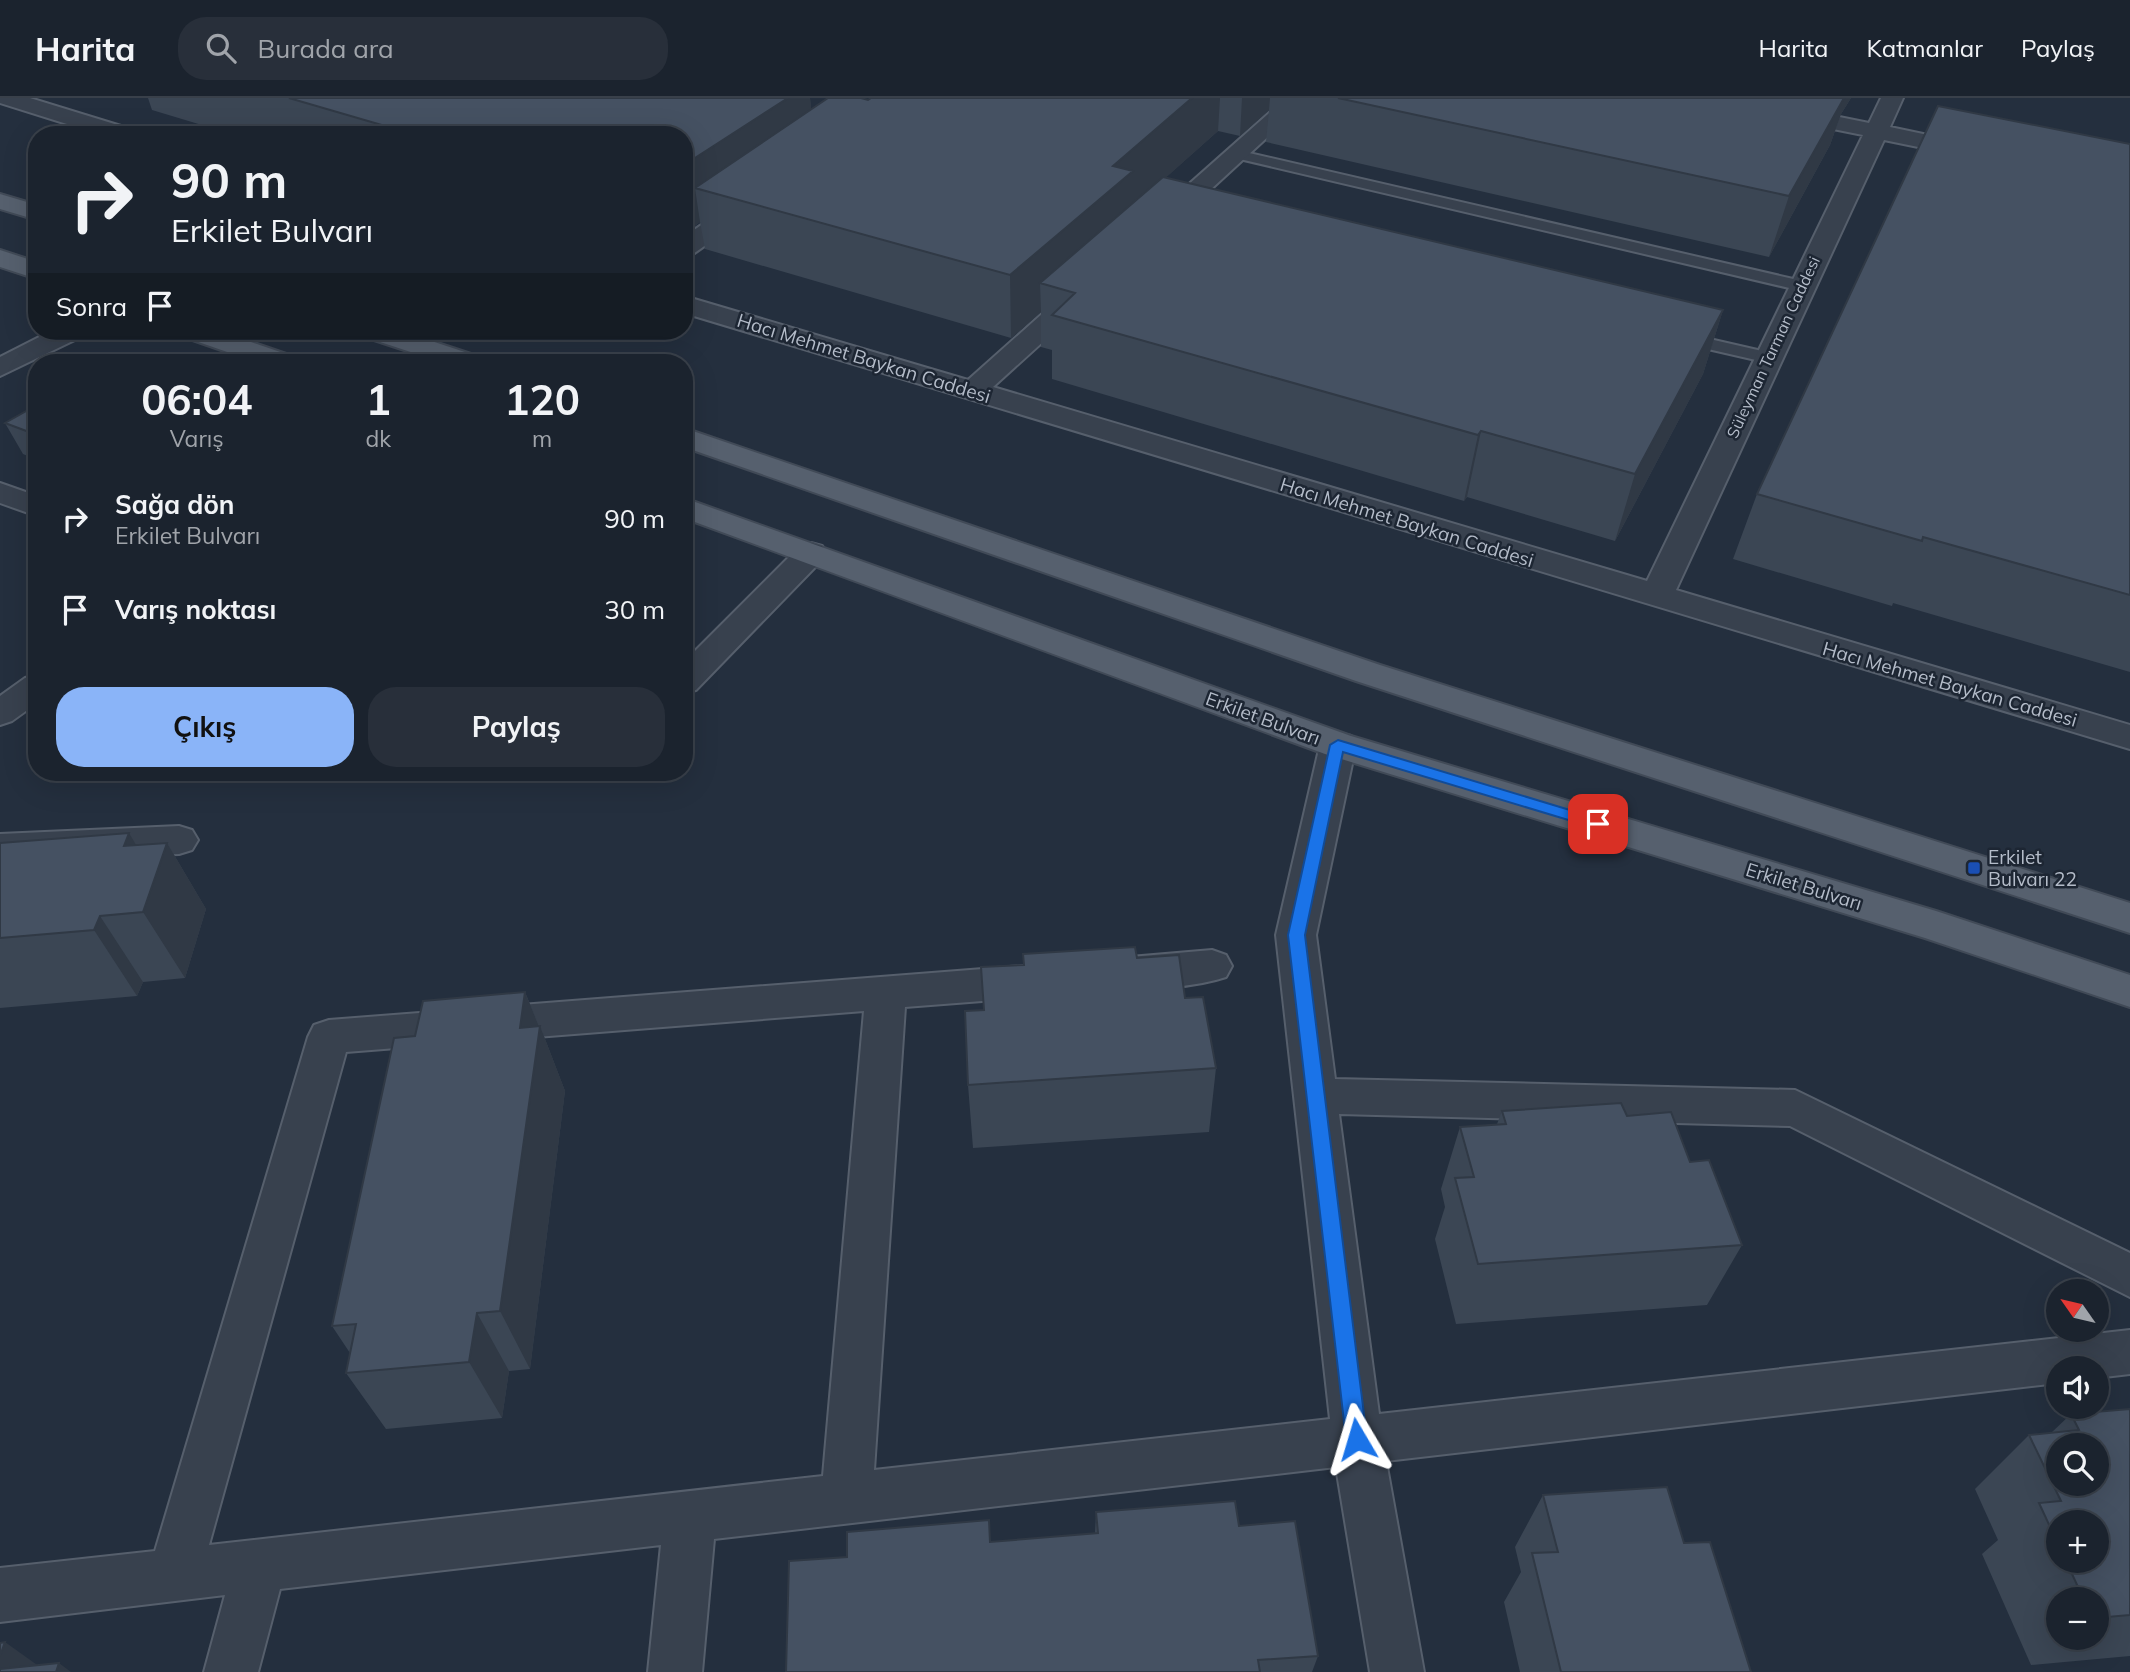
<!DOCTYPE html>
<html lang="tr">
<meta charset="utf-8">
<style>
body{margin:0;font-family:Mulish,sans-serif;background:#282f3a;color:#f1f3f6;height:100vh;display:flex;flex-direction:column;font-size:26px;white-space:nowrap}
*{box-sizing:border-box;margin:0}
p{font-size:23px;color:#a0a4aa}
.icon{flex:none;width:38px;height:38px;fill:none;stroke:currentColor;stroke-width:2;stroke-linecap:round;stroke-linejoin:round}
.map{position:relative;flex:1;overflow:hidden}
.side{position:absolute;left:28px;top:256px;width:665px;height:427px;display:flex;flex-direction:column;background:#1b232e;border-radius:28px;box-shadow:0 7px 28px #0002,0 0 0 2px #39404a}
.side>*{flex:none}
.banner{position:absolute;left:28px;top:28px;width:665px;height:214px;border-radius:28px;box-shadow:0 7px 28px #0002,0 0 0 2px #39404a;background:#1b232e;color:#f1f3f6;overflow:hidden}
.needle{width:46px;rotate:304deg}
.controls{position:absolute;left:2046px;top:1181px;display:grid;gap:14px}
.controls a{display:grid;place-items:center;width:63px;height:63px;border-radius:50%;background:#1b232e;box-shadow:0 7px 28px #0002,0 0 0 2px #39404a;font-size:35px}
.pin{position:absolute;display:grid;place-items:center;width:60px;height:60px;color:#fff;margin:-30px;border-radius:14px;box-shadow:0 4px 10px #0006}
.me{position:absolute;width:77px;margin:-38px;rotate:353deg;stroke-linejoin:round;filter:drop-shadow(0 0 5px #0008)}
.turn{display:flex;align-items:center;gap:24px;height:147px;padding:0 28px;font-size:32px}
.turn .icon{width:91px;height:91px;stroke-width:2.5}
.turn b{display:block;font-size:49px;line-height:60px}
.then{display:flex;align-items:center;height:66px;padding:0 28px;background:#0003;gap:14px;font-size:26px}
.eta{display:flex;justify-content:space-evenly;align-items:center;height:119px;text-align:center}
.eta b{font-size:42px;font-weight:700;line-height:49px}
.primary-button{display:flex;gap:14px;margin-top:auto;padding:14px 28px}
.primary-button a{flex:1;height:80px;border-radius:28px;background:#8ab4f8;color:#111;font-size:28px;font-weight:700;line-height:80px;text-align:center}
.primary-button a+a{background:#282f3a;color:#f1f3f6}
ul{padding:0;list-style:none}
li{display:flex;align-items:center;gap:21px;height:91px;padding:0 28px}
li div{flex:1}
li b{display:block;font-size:26px}
li em{font-style:normal}
header{display:flex;align-items:center;gap:42px;box-sizing:border-box;height:98px;padding:0 35px;background:#1b232e;border-bottom:2px solid #39404a}
header strong{font-size:33px}
nav{display:flex;gap:38px;margin-inline-start:auto;font-size:24px}
.search{width:490px;height:63px;background:#282f3a;display:flex;align-items:center;gap:18px;box-sizing:border-box;padding:0 24px;border-radius:28px;color:#a0a4aa;font-size:26px}
.map>svg:first-child{display:block}
.lines{fill:none;stroke-linecap:round;stroke-linejoin:round}
.lane-casing{stroke:#565f6c;stroke-width:4}
.street-casing{stroke:#565f6c;stroke-width:4}
.primary-casing{stroke:#414a57;stroke-width:4}
.lane{fill:#38414e;fill-rule:evenodd}
.street{fill:#38414e;fill-rule:evenodd}
.primary{fill:#56606e;fill-rule:evenodd}
.wall{fill:#3b4654;fill-rule:evenodd}
.shaded-wall{fill:#303945}
.building{fill:#455162;stroke:#303945;stroke-width:2;fill-rule:evenodd}
.route{fill:#1a73e8;stroke:#114b97;stroke-width:2}
.transit-dot{fill:#1a4fb4;stroke:#1d2633;stroke-width:2.5}
.labels{text-anchor:middle;dominant-baseline:central;stroke-width:5;stroke-linejoin:round;paint-order:stroke}
.far-street-label{font-size:16px;fill:#b4bcc9;stroke:#1d2633}
.street-label{font-size:19px;fill:#b4bcc9;stroke:#1d2633}
.poi-label{font-size:19px;fill:#b4bcc9;stroke:#1d2633;text-anchor:start}
</style>
<header>
<strong>Harita</strong>
<div class="search"><svg class="icon" aria-label="search" viewBox="0 0 24 24"><circle cx="10" cy="10" r="6"/><path d="M15 15l6 6"/></svg>Burada ara</div>
<nav><a>Harita</a><a>Katmanlar</a><a>Paylaş</a></nav>
</header>
<div class="map">
<svg width="2130" height="1574" viewBox="0 0 2130 1574">
<rect width="100%" height="100%" fill="#242f3e"/>
<g class="lines">
<defs>
<path id="lane" d="M 1236,52 L 1802,183 L 1810,188 L 1802,193 L 1231,59 L 1231,53 Z
M 1679,234 L 1775,256 L 1778,260 L 1769,265 L 1673,243 L 1670,239 L 1673,235 Z"/>
<path id="street" d="M 0,0 L 30,0 L 134,32 L 137,37 L 102,37 L 0,5 Z
M 1286,0 L 1310,0 L 1171,128 L 1153,128 L 1150,123 L 1153,118 Z
M 1702,0 L 1746,0 L 1869,25 L 1881,0 L 1903,0 L 1890,29 L 1980,48 L 1984,53 L 1980,58 L 1972,60 L 1884,42 L 1676,492 L 2130,627 L 2130,651 L 684,215 L 684,198 L 968,282 L 1071,190 L 1089,190 L 1093,196 L 1089,202 L 993,289 L 1647,483 L 1863,37 L 1713,7 Z
M 745,101 L 754,103 L 757,108 L 754,113 L 693,156 L 684,159 L 684,139 L 736,103 Z
M 51,233 L 84,233 L 81,239 L 0,278 L 0,259 Z
M 0,385 L 37,398 L 37,418 L 0,405 Z
M 811,445 L 822,448 L 827,455 L 822,462 L 696,592 L 684,595 L 684,564 L 800,448 Z
M 37,577 L 37,605 L 12,623 L 0,627 L 0,598 L 25,580 Z
M 1338,635 L 1351,638 L 1356,647 L 1316,837 L 1335,981 L 1795,992 L 2130,1155 L 2130,1199 L 1790,1028 L 1339,1016 L 1379,1316 L 2130,1232 L 2130,1276 L 2096,1280 L 2096,1270 L 2058,1270 L 2058,1285 L 1386,1363 L 1424,1574 L 1370,1574 L 1336,1369 L 714,1441 L 702,1574 L 648,1574 L 661,1447 L 280,1491 L 258,1574 L 204,1574 L 225,1497 L 0,1524 L 0,1470 L 155,1453 L 308,939 L 314,927 L 329,922 L 1035,867 L 1049,872 L 1055,883 L 1049,894 L 1035,899 L 905,909 L 874,1372 L 1330,1321 L 1276,837 L 1320,647 L 1325,638 ZM 864,913 L 823,1378 L 209,1447 L 346,954 Z
M 179,728 L 192,732 L 198,742 L 192,752 L 179,756 L 0,764 L 0,736 Z
M 1212,852 L 1226,857 L 1232,868 L 1226,879 C 1199,888 1143,895 1116,886 L 1110,875 L 1116,864 L 1130,859 Z"/>
<path id="primary" d="M 0,96 L 37,107 L 37,122 L 0,111 Z
M 0,152 L 37,164 L 37,181 L 0,169 Z
M 181,233 L 219,233 L 292,258 L 296,264 L 256,264 L 184,239 Z
M 362,233 L 401,233 L 477,258 L 481,264 L 441,264 L 365,239 Z
M 684,330 L 1380,567 L 2130,805 L 2130,835 L 1356,583 L 684,349 Z
M 684,400 L 1351,638 L 1936,813 L 2130,877 L 2130,909 L 1925,840 L 1325,656 L 684,420 Z"/>
</defs>
<use href="#lane" class="lane-casing"/>
<use href="#street" class="street-casing"/>
<use href="#primary" class="primary-casing"/>
<use href="#lane" class="lane"/>
<use href="#street" class="street"/>
<use href="#primary" class="primary"/>
</g>
<path class="wall" d="M 148,0 L 810,0 L 811,11 L 868,2 L 871,0 L 1851,0 L 1841,16 L 1830,47 L 1769,159 L 1266,44 L 1269,12 L 1240,38 L 1218,33 L 1165,80 L 1723,212 L 1703,276 L 1615,443 L 1467,399 L 1464,403 L 1052,281 L 1052,252 L 1041,249 L 1041,214 L 1011,240 L 705,151 L 700,124 L 684,136 L 684,37 L 235,37 L 152,12 Z
M 2130,46 L 2130,574 L 1893,505 L 1892,508 L 1733,461 L 1757,396 Z
M 37,307 L 37,362 L 23,356 L 5,325 Z
M 0,745 L 136,747 L 167,745 L 206,811 L 185,880 L 143,884 L 137,898 L 0,910 Z
M 1137,860 L 1185,900 L 1216,970 L 1209,1034 L 973,1050 L 968,987 L 984,912 Z
M 525,894 L 539,928 L 540,928 L 565,993 L 530,1271 L 509,1273 L 502,1320 L 386,1331 L 346,1275 L 350,1255 L 332,1228 L 415,938 Z
M 1502,1013 L 1627,1018 L 1690,1064 L 1742,1147 L 1707,1207 L 1456,1226 L 1435,1141 L 1445,1109 L 1441,1091 L 1460,1029 L 1497,1026 Z
M 2130,1311 L 2130,1558 L 2031,1567 L 1982,1456 L 1998,1442 L 1975,1391 L 2029,1337 L 2051,1335 L 2071,1316 ZM 2058,1424 L 2096,1463 L 2058,1463 ZM 2058,1502 L 2096,1502 L 2096,1540 L 2058,1540 Z
M 1543,1397 L 1684,1445 L 1751,1574 L 1520,1574 L 1504,1504 L 1521,1474 L 1515,1449 Z
M 1096,1414 L 1239,1428 L 1318,1558 L 1312,1574 L 786,1574 L 847,1459 L 1095,1435 Z"/>
<path class="shaded-wall" d="M 788,0 L 810,0 L 815,45 L 695,90 L 700,124 L 684,136 L 684,67 Z
M 1192,0 L 1220,0 L 1218,33 L 1132,110 L 1040,185 L 1041,214 L 1011,240 L 1010,177 L 1113,68 Z
M 1242,0 L 1270,0 L 1269,12 L 1240,38 Z
M 1844,0 L 1851,0 L 1841,16 L 1830,47 L 1769,159 L 1789,98 Z
M 1723,212 L 1703,276 L 1615,443 L 1635,376 Z
M 1481,333 L 1467,399 L 1464,403 L 1478,337 Z
M 129,735 L 155,779 L 167,745 L 206,811 L 185,880 L 143,814 L 124,748 Z
M 100,818 L 143,884 L 137,898 L 94,832 Z
M 525,894 L 540,931 L 540,928 L 565,993 L 530,1271 L 500,1213 L 520,930 Z
M 477,1215 L 509,1273 L 502,1320 L 469,1264 Z
M 5,1544 L 47,1574 L 0,1574 L 0,1558 Z
M 59,1565 L 71,1574 L 56,1574 Z"/>
<path class="building" d="M 289,0 L 788,0 L 684,67 L 684,37 L 416,37 Z
M 828,0 L 861,0 L 868,2 L 871,0 L 1192,0 L 1113,68 L 1133,73 L 1010,177 L 695,90 Z
M 1338,0 L 1844,0 L 1789,98 Z
M 1938,8 L 2130,46 L 2130,497 L 1923,439 L 1922,443 L 1757,396 Z
M 1163,79 L 1723,212 L 1635,376 L 1481,333 L 1478,337 L 1052,217 L 1075,195 L 1040,185 Z
M 37,307 L 37,337 L 5,325 Z
M 129,735 L 124,748 L 167,745 L 143,814 L 100,818 L 94,832 L 0,840 L 0,745 Z
M 1135,849 L 1137,860 L 1179,857 L 1185,900 L 1203,899 L 1216,970 L 968,987 L 965,913 L 984,912 L 981,869 L 1024,867 L 1023,856 Z
M 525,894 L 520,930 L 540,928 L 500,1213 L 477,1215 L 469,1264 L 346,1275 L 356,1226 L 332,1228 L 394,940 L 415,938 L 423,903 Z
M 1621,1005 L 1627,1018 L 1671,1014 L 1690,1064 L 1709,1062 L 1742,1147 L 1478,1166 L 1455,1080 L 1474,1079 L 1460,1029 L 1506,1026 L 1502,1013 Z
M 2130,1311 L 2130,1517 L 2096,1520 L 2096,1502 L 2084,1502 L 2066,1463 L 2096,1463 L 2096,1424 L 2058,1424 L 2058,1446 L 2039,1405 L 2061,1403 L 2029,1337 L 2079,1332 L 2071,1316 ZM 2058,1348 L 2096,1348 L 2096,1386 L 2058,1386 Z
M 1667,1389 L 1684,1445 L 1710,1444 L 1751,1574 L 1561,1574 L 1532,1455 L 1558,1454 L 1543,1397 Z
M 1235,1403 L 1239,1428 L 1295,1423 L 1318,1558 L 1258,1562 L 1260,1574 L 786,1574 L 789,1463 L 847,1459 L 847,1434 L 989,1422 L 990,1444 L 1098,1435 L 1096,1414 Z
M 5,1544 L 0,1558 L 0,1545 Z
M 59,1565 L 56,1574 L 0,1574 L 0,1571 Z"/>
<path class="route" d="M 1338,642 L 1603,722 L 1605,726 L 1598,731 L 1343,654 L 1305,837 L 1367,1341 L 1364,1348 L 1357,1351 L 1349,1348 L 1346,1341 L 1288,837 L 1330,647 Z"/>
<rect class="transit-dot" x="1967" y="763" width="14" height="14" rx="3.5"/>
<g class="labels">
<g class="far-street-label">
<text transform="translate(1773 249) rotate(-65)">Süleyman Tarman Caddesi</text>
</g>
<g class="street-label">
<text transform="translate(864 260) rotate(17)">Hacı Mehmet Baykan Caddesi</text>
<text transform="translate(1407 424) rotate(17)">Hacı Mehmet Baykan Caddesi</text>
<text transform="translate(1950 586) rotate(16)">Hacı Mehmet Baykan Caddesi</text>
<text transform="translate(1263 620) rotate(20)">Erkilet Bulvarı</text>
<text transform="translate(1804 788) rotate(17)">Erkilet Bulvarı</text>
</g>
<g class="poi-label">
<text x="1988" y="759">Erkilet<tspan x="1988" dy="22">Bulvarı 22</tspan></text>
</g>
</g>
</svg>
<div class="controls">
<a><svg class="needle" viewBox="-14 -14 28 28"><path d="M0-13l5 13h-10z" fill="#e53935"/><path d="M0 13l5-13h-10z" fill="#a0a4aa"/></svg></a>
<a><svg class="icon" aria-label="sound" viewBox="0 0 24 24"><path d="M4 9h4l5-4v14l-5-4H4zM17 9q2 3 0 6"/></svg></a>
<a><svg class="icon" aria-label="search" viewBox="0 0 24 24"><circle cx="10" cy="10" r="6"/><path d="M15 15l6 6"/></svg></a>
<a>+</a>
<a>−</a>
</div>
<div class="pin" style="left:1598px;top:726px;background:#d93025"><svg class="icon" aria-label="arrive" viewBox="0 0 24 24"><path d="M6 21V4h12l-3 4 3 4H6"/></svg></div>
<svg class="me" style="left:1357px;top:1341px" viewBox="-20 -20 40 40"><path d="M0-17L14 15 0 8-14 15z" fill="#1a73e8" stroke="#fff" stroke-width="4"/></svg>
<div class="banner">
<div class="turn"><svg class="icon" aria-label="right" viewBox="0 0 24 24"><path d="M7 20v-9h11M14 6l5 5-5 5"/></svg><div><b>90 m</b>Erkilet Bulvarı</div></div>
<div class="then">Sonra<svg class="icon" aria-label="arrive" viewBox="0 0 24 24"><path d="M6 21V4h12l-3 4 3 4H6"/></svg></div>
</div>
<section class="side">
<div class="eta">
<div><b>06:04</b><p>Varış</p></div>
<div><b>1</b><p>dk</p></div>
<div><b>120</b><p>m</p></div>
</div>
<ul>
<li><svg class="icon" aria-label="right" viewBox="0 0 24 24"><path d="M7 20v-9h11M14 6l5 5-5 5"/></svg><div><b>Sağa dön</b><p>Erkilet Bulvarı</p></div><em>90 m</em></li>
<li><svg class="icon" aria-label="arrive" viewBox="0 0 24 24"><path d="M6 21V4h12l-3 4 3 4H6"/></svg><div><b>Varış noktası</b></div><em>30 m</em></li>
</ul>
<div class="primary-button"><a>Çıkış</a><a>Paylaş</a></div>
</section>
</div>
